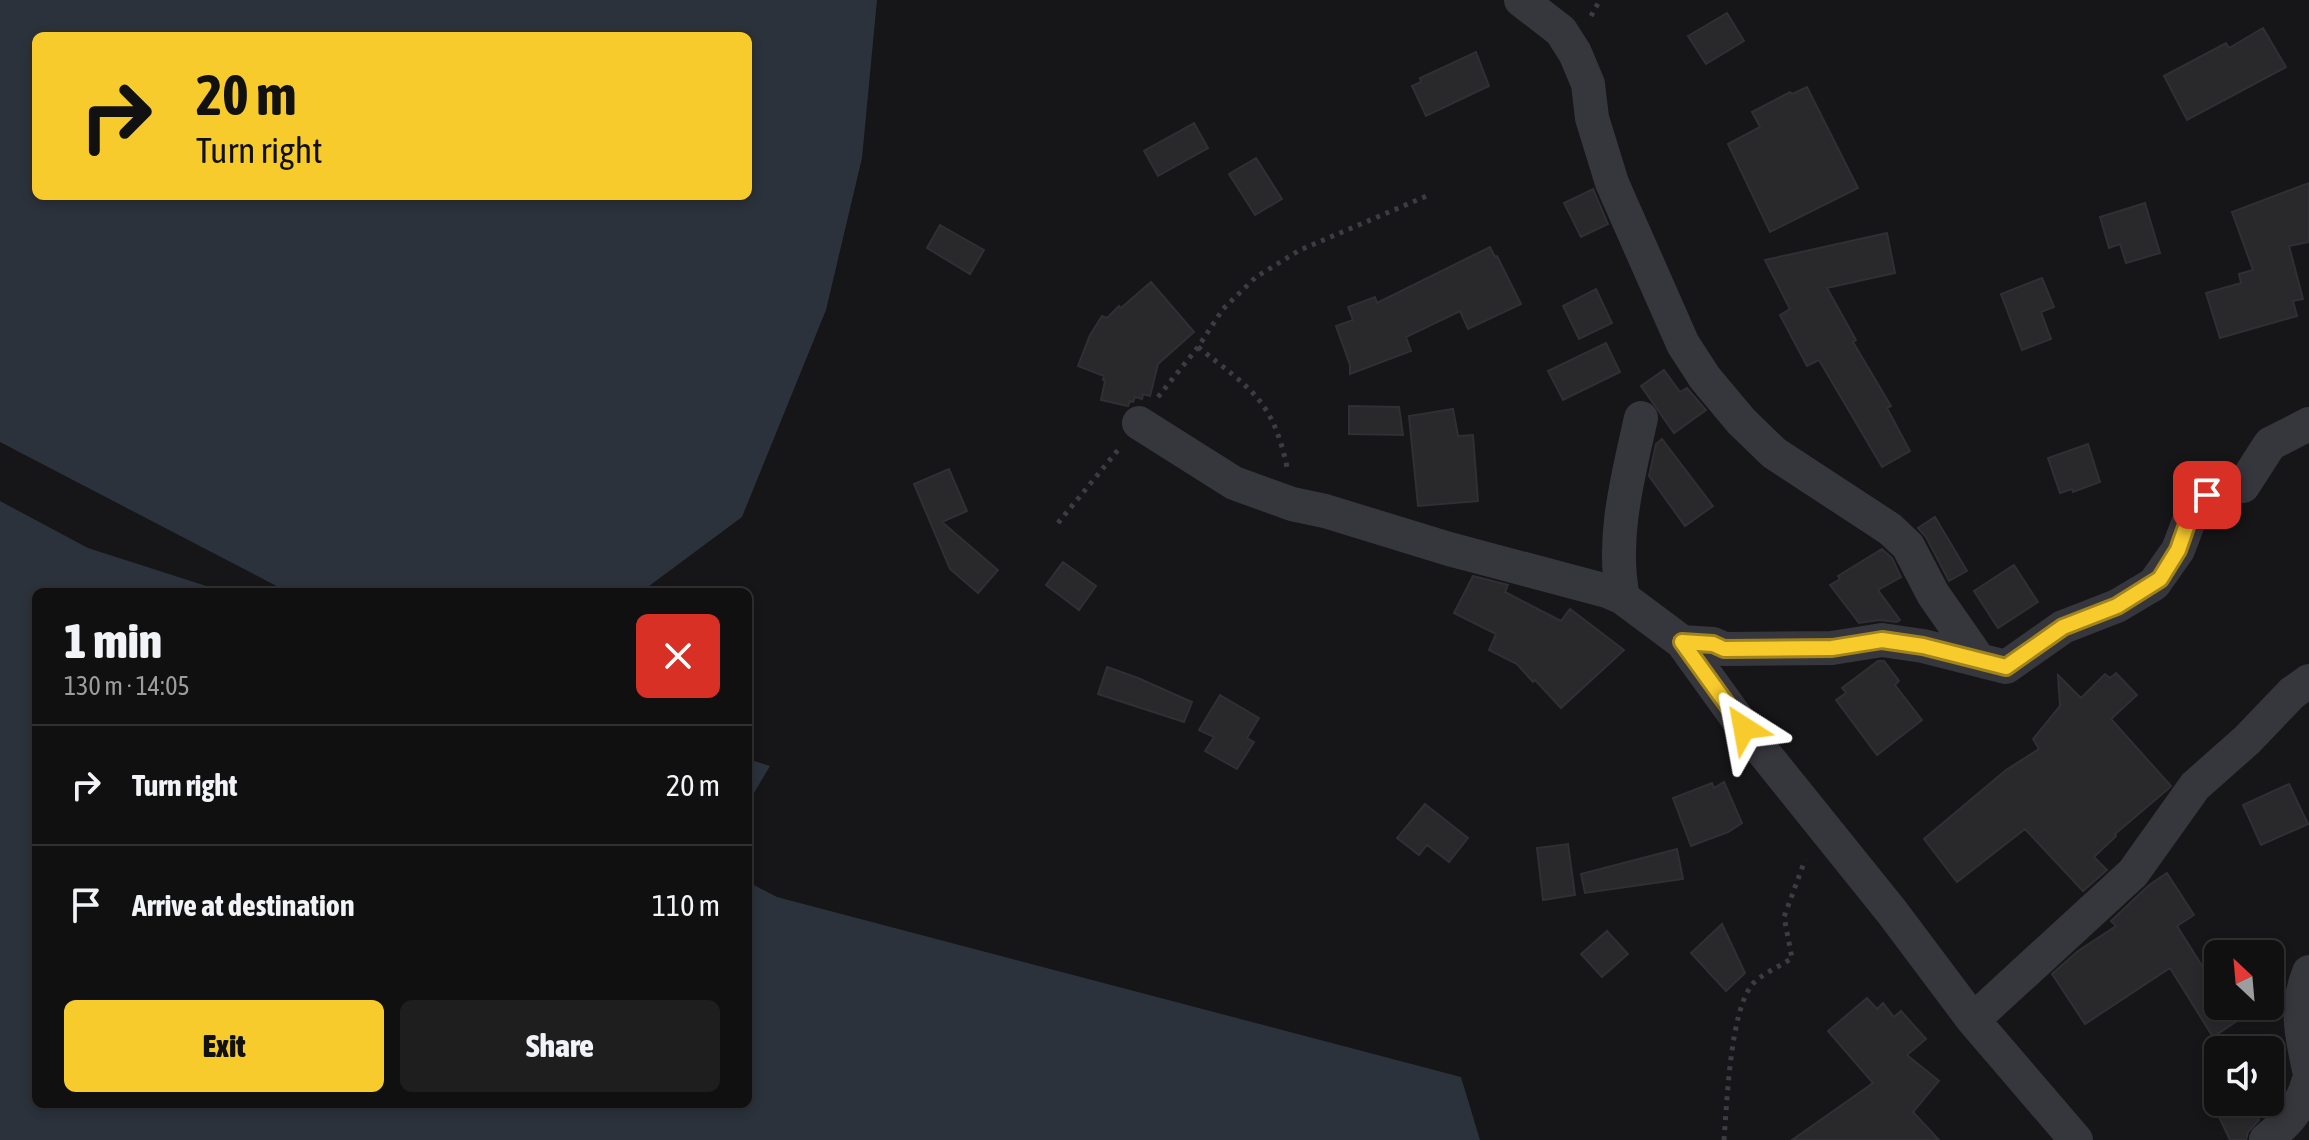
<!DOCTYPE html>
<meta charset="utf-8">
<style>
body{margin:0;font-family:"Asap Condensed",sans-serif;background:#1e1e1f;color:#f1f3f6;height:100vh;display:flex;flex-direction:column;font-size:30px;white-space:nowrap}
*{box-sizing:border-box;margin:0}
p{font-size:26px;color:#9c9d9f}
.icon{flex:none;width:44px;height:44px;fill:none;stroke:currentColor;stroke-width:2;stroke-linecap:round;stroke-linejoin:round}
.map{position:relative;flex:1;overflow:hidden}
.sheet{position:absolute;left:32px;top:588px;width:720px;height:520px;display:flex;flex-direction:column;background:#101011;border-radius:12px;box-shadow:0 4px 12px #0003,0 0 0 2px #303031}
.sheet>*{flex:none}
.hud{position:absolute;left:32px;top:32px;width:720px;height:168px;border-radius:12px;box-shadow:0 4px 12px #0003,0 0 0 2px #303031;background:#f8cb2c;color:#111;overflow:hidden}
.needle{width:52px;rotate:334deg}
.fabs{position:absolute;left:2204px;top:940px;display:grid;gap:16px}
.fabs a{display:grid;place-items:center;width:80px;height:80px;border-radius:12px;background:#101011;box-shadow:0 4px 12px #0003,0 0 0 2px #303031;font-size:40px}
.pin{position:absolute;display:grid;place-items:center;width:68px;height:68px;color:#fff;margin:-34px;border-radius:16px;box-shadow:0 4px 12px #0006}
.me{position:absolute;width:88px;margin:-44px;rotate:326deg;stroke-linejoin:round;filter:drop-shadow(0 0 6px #0008)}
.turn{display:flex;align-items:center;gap:28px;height:168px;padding:0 32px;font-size:36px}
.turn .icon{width:104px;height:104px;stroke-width:2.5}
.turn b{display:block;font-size:56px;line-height:68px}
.round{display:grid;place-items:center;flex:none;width:84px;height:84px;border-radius:12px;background:#1e1e1f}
.summary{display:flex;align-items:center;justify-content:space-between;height:136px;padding:0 32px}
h1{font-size:48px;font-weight:800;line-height:60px}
.cta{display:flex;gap:16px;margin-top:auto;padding:16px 32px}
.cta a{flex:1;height:92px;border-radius:12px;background:#f8cb2c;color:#111;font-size:32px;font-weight:800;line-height:92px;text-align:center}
.cta a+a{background:#1e1e1f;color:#f1f3f6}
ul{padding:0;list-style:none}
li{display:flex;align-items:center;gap:24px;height:120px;padding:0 32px;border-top:2px solid #303031}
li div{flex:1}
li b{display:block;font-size:30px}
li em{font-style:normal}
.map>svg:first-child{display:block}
.water{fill:#2b323c;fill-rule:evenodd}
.building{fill:#29282b;stroke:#302f33;stroke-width:2}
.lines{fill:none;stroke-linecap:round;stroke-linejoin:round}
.path{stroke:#3c3d44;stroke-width:5;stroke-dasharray:4 6;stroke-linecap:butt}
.street{stroke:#36363d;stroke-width:34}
.route-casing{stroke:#a1841d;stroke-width:20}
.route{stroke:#f8cb2c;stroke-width:14}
</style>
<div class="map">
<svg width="2309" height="1140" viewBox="0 0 2309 1140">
<rect width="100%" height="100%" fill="#161517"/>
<path class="water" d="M 0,0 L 877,0 L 862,158 L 826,310 L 742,517 L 641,592 L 288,592 L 0,442 ZM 36,36 L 748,36 L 748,196 L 36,196 Z
M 0,501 L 88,548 L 225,592 L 36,592 L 36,1104 L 748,1104 L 748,882 L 777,897 L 1461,1077 L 1480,1140 L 0,1140 Z
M 748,759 L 770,766 L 748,803 Z"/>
<path class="building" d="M 1727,13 L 1744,41 L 1706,64 L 1688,36 Z
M 2263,28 L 2286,67 L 2187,120 L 2164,76 L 2226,43 L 2229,48 Z
M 1476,52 L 1489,86 L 1426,116 L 1412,86 L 1421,82 L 1420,78 Z
M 1807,87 L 1858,188 L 1770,232 L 1728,144 L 1760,127 L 1752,112 L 1790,92 L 1792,94 Z
M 1194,123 L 1208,148 L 1158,176 L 1144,151 Z
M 1256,158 L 1282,199 L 1255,215 L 1229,174 Z
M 2309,183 L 2309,242 L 2289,246 L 2303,299 L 2293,301 L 2297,316 L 2220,338 L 2206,293 L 2241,283 L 2239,274 L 2253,270 L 2232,212 Z
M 1593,189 L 1608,224 L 1581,237 L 1564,203 Z
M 2145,203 L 2160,253 L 2126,263 L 2120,244 L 2109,248 L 2100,217 Z
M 940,225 L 984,250 L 970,274 L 927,248 Z
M 1887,233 L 1895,273 L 1827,288 L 1856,340 L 1853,342 L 1891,406 L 1887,408 L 1910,451 L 1882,467 L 1819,360 L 1807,366 L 1780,315 L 1790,309 L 1765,260 Z
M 1490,247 L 1495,257 L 1497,256 L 1521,304 L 1468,329 L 1460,311 L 1406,337 L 1411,351 L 1350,374 L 1350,365 L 1336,326 L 1353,320 L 1348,307 L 1375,297 L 1377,303 Z
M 2042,278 L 2054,307 L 2041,312 L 2051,339 L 2022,350 L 2001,294 Z
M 1151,282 L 1194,332 L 1158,364 L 1150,396 L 1143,394 L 1142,399 L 1135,397 L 1133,402 L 1130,401 L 1128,406 L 1101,400 L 1105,381 L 1103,380 L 1104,376 L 1078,366 L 1090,335 L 1102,316 L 1107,318 L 1119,306 L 1121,308 Z
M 1596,289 L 1612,323 L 1579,339 L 1563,306 Z
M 1606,343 L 1620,372 L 1563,400 L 1548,371 Z
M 1664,370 L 1680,392 L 1687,388 L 1706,410 L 1674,433 L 1641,386 Z
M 1349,406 L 1399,407 L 1403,435 L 1349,434 Z
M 1453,409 L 1458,436 L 1473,435 L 1478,501 L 1418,506 L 1409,416 Z
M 1662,439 L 1713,506 L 1685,526 L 1649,476 L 1656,444 Z
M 2088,444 L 2100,482 L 2073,492 L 2072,489 L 2060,493 L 2048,458 Z
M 949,469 L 967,511 L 942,522 L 998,570 L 978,593 L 950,569 L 914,484 Z
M 1935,517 L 1967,571 L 1949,581 L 1926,537 L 1918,528 Z
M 1882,549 L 1892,558 L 1901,577 L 1878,590 L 1900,620 L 1897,622 L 1879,620 L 1859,623 L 1830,585 L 1840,579 L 1838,576 Z
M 1063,562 L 1096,586 L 1079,610 L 1046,585 Z
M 2014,565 L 2038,602 L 1998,628 L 1974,591 Z
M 1473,576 L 1508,585 L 1505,592 L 1561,621 L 1570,609 L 1624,650 L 1561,708 L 1535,680 L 1533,682 L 1517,664 L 1489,650 L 1496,634 L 1454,613 Z
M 1878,661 L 1884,661 L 1899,681 L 1895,685 L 1922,720 L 1877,755 L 1836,700 L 1846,693 L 1842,688 Z
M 1107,667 L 1138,678 L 1192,702 L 1184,722 L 1098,694 Z
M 2116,673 L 2137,695 L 2111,719 L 2171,786 L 2168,789 L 2115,834 L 2116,836 L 2094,857 L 2107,870 L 2083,891 L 2025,829 L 1957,882 L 1924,839 L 2006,770 L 2039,749 L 2033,739 L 2060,706 L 2058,675 L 2081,698 L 2105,674 L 2110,678 Z
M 1220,695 L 1259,718 L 1247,738 L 1254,742 L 1237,769 L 1205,751 L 1214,737 L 1199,730 Z
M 1724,782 L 1742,823 L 1728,832 L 1691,846 L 1673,798 L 1712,783 L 1714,788 Z
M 2289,784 L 2308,824 L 2261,845 L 2243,805 Z
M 1425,804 L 1468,838 L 1449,862 L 1427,845 L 1419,855 L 1397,838 Z
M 1568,844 L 1575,895 L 1543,900 L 1537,848 Z
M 1677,849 L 1683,879 L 1585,893 L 1581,874 Z
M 2167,873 L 2194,915 L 2177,926 L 2218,991 L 2218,1006 L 2228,1006 L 2237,1021 L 2213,1037 L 2170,968 L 2085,1024 L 2052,974 L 2078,951 L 2116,926 L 2111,921 L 2149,885 Z
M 1722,924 L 1745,973 L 1726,991 L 1691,953 Z
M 1607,931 L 1628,954 L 1602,977 L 1581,954 Z
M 1867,998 L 1877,1009 L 1883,1003 L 1894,1017 L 1901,1011 L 1926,1039 L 1907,1055 L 1939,1081 L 1913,1112 L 1939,1140 L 1792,1140 L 1873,1083 L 1828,1031 Z
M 2212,1102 L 2250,1102 L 2259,1120 L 2248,1132 L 2246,1140 L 2230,1140 Z"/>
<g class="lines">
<path class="path" d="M 1591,16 L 1600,0
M 1198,347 C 1250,389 1272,398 1287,467
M 1158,397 L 1198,347 L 1223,309 L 1256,277 L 1300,250 L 1429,195
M 1058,523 L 1118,450
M 1724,1140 C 1727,1103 1730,1015 1751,986 C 1759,975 1781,966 1792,958 L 1784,917 L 1805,860"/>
<path class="street" d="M 1521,0 L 1561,31 L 1575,53 L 1588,84 L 1592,118 L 1612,183 L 1683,344 L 1705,378 L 1741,421 L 1774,453 L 1890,529 L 1908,546 L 1933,594 L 1979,660
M 1139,423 L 1234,483 L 1292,504 L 1325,511 L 1449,549 L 1607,591 L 1623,598 L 1682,642 L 1744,728 L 1892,912 L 1973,1020 L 2076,1140
M 1623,598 C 1611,538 1628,477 1641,418
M 1682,642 L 1713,644 L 1724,649 L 1832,648 L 1882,640 L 1923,646 L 2006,667 L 2063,627 L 2117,606 L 2154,584 L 2178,550 L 2195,505 L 2213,490 L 2243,486 L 2270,444 L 2309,424
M 2309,972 C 2295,1008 2301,1033 2309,1070
M 1973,1020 L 2133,873 L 2195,786 L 2247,740 L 2292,693 L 2309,681
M 2266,1140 C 2288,1122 2302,1107 2309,1079"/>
</g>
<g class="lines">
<defs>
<path id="route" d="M 1744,728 L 1682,642 L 1713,644 L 1724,649 L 1832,648 L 1882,640 L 1923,646 L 2006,667 L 2063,627 L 2117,606 L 2160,579 L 2178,550 L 2193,507 L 2207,495"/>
</defs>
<use href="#route" class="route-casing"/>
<use href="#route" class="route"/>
</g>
</svg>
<div class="fabs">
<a><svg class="needle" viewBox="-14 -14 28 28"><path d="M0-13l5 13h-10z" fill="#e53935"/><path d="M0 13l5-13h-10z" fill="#9c9d9f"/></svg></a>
<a><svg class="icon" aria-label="sound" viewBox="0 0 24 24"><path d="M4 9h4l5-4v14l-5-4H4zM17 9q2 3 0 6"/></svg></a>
</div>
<div class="pin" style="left:2207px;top:495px;background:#d93025"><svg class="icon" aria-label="arrive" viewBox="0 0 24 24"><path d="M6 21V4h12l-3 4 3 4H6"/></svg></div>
<svg class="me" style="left:1744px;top:728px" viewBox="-20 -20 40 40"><path d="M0-17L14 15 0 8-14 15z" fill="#f8cb2c" stroke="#fff" stroke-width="4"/></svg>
<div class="hud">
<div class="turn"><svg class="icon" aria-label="right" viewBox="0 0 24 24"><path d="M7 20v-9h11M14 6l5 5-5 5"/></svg><div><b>20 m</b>Turn right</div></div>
</div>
<section class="sheet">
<div class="summary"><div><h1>1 min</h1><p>130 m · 14:05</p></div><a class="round" style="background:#d93025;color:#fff"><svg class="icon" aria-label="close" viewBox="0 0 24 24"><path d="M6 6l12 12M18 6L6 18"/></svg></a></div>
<ul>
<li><svg class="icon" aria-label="right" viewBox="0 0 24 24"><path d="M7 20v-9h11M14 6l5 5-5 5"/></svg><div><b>Turn right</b></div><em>20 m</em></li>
<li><svg class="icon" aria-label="arrive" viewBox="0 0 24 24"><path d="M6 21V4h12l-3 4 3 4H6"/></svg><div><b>Arrive at destination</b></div><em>110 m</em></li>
</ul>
<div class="cta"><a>Exit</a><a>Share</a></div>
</section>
</div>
